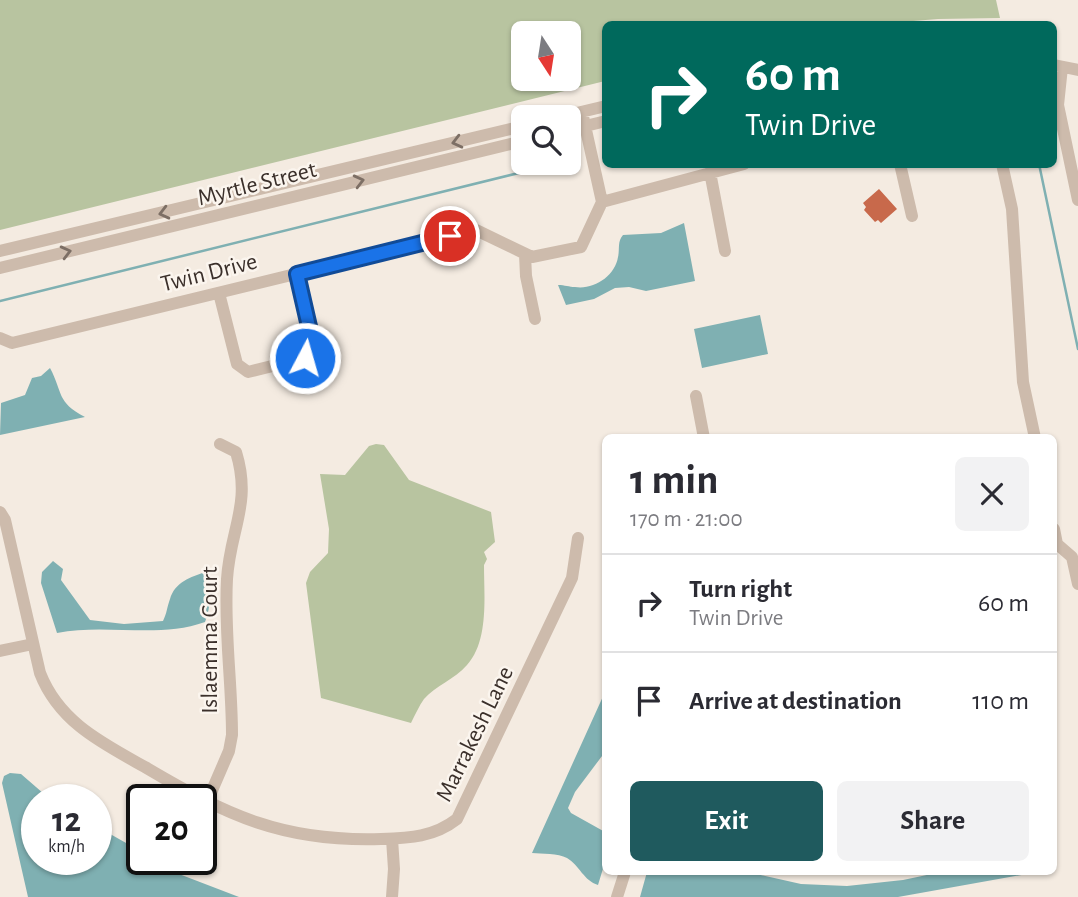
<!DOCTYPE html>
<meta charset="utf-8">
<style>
body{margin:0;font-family:"Alegreya Sans",sans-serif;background:#f2f2f3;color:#2b2b33;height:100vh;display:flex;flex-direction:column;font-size:26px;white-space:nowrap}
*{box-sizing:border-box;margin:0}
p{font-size:23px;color:#7c7c81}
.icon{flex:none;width:38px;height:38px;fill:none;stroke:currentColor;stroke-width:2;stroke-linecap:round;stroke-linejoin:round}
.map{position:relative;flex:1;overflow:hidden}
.sheet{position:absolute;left:602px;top:434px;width:455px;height:441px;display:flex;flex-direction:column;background:#fff;border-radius:10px;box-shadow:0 2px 5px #0004}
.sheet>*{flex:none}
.guide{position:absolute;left:602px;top:21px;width:455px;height:147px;border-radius:10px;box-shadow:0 2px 5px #0004;background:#00695c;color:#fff;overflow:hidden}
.needle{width:46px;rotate:168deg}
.fabs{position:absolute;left:511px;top:21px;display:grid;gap:14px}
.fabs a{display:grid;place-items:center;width:70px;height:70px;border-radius:10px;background:#fff;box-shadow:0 2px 5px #0004;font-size:35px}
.speed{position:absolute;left:21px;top:784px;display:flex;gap:14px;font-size:35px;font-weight:700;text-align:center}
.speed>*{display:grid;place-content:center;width:91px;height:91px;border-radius:50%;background:#fff;box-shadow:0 2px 5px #0004;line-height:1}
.speed small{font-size:18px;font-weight:400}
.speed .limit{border:4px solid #111;border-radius:10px;background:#fff;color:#111}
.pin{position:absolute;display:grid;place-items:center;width:60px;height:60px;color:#fff;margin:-30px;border:4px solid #fff;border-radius:50%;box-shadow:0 2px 7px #0007}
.me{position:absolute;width:77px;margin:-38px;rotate:6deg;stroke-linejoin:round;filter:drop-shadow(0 0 5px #0008)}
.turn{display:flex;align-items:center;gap:24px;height:147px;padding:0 28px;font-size:32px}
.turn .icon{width:91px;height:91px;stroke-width:2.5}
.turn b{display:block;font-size:49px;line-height:60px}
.round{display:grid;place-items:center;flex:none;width:74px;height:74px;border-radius:10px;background:#f2f2f3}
.summary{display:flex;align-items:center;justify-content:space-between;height:119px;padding:0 28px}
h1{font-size:42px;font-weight:600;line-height:52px}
.button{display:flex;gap:14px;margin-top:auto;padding:14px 28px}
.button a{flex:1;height:80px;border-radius:10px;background:#1f5a5e;color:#fff;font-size:28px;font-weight:600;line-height:80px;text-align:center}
.button a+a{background:#f2f2f3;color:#2b2b33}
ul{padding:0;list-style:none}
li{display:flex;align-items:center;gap:21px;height:98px;padding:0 28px;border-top:2px solid #e1e1e2}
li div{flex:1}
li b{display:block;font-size:26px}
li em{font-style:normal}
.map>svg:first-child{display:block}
.green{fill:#b8c4a0;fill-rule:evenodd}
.water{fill:#7fb0b2}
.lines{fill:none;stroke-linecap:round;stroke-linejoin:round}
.stream{stroke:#7fb0b2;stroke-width:2.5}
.building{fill:#c8694b}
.minor{stroke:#cdbbac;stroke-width:12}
.oneway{stroke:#7d6f65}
.route-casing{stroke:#114b97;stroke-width:18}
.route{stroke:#1a73e8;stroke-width:12}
.labels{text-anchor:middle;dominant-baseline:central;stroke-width:5;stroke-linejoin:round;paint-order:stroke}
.street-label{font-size:24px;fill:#3b302b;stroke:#fbf5ee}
</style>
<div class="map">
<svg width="1078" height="897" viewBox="0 0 1078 897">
<rect width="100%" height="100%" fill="#f4ebe1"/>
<path class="green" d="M 0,0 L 996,0 L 1000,18 L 938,19 L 876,24 L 606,24 L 605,81 L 0,230 ZM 523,33 L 569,33 L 569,79 L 523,79 Z
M 376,444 L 384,445 L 409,480 L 491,512 L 495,542 L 484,552 L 487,559 L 484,565 C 484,596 489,641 467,665 C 455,679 435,686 424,699 C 419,706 415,715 411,723 L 321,698 L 306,583 L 310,572 L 328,553 L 329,529 L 320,474 L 345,475 L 369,446 Z"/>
<path class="water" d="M 684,223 L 695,281 L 646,291 L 629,287 L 615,288 L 594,299 L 566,305 L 558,285 C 565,285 569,287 575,287 C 594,290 615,276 618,257 C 620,249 617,242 623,235 L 661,233 Z
M 760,315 L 768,354 L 702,368 L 694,329 Z
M 50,368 C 63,392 56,402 85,417 L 0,435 L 1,403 L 25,395 L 32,378 L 41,376 Z
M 53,561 L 63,569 L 61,580 L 90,620 L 124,624 L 163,621 C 167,613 167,607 170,599 C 175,582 191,577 205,572 C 212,585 211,608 205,622 C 158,639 106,623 57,633 L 41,583 L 42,572 Z
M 605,692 L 605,752 L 575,792 L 568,808 L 571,813 L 605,832 L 605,862 L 598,885 C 584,881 579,865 567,858 C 558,853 542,854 532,853 Z
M 10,773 L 21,774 L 51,800 L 37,800 L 37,859 L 96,859 L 96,826 L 142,852 L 142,859 L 154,859 L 179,874 L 239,897 L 28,897 L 2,783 L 4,776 Z
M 647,872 L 747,872 L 801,884 L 847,886 L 903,880 L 941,872 L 986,874 L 1038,872 L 898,897 L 640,897 Z"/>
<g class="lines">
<path class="stream" d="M 569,160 L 574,159
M 1039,164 L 1078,349
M 0,301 L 559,163"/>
</g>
<path class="building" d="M 879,189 L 897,209 L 881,223 L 878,220 L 875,222 L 864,210 L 866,207 L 863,203 Z"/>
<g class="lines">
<path class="minor" d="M 1054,65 L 1078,70
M 1062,67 L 1058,105 L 1078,200
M 582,112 L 602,202
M 560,117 L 606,106
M 569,130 L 606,121
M 900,164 L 912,216
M 1002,164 L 1012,209 L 1023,382 L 1035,438
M 710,172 L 725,251
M 0,251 L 523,126
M 525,254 L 526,276 L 535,319
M 0,268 L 523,141
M 219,293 L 237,364 L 248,372 L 305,358 L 313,344 L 297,274
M 0,338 L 12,343 L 476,230 L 532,257 L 581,247 L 602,202 L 744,164
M 696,396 L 704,438
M 0,512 L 5,520 L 40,673 C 59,722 102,743 145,767 C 228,816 283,842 381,839 C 410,838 434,837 457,819 L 572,578 L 578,538
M 1054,529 L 1057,544 L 1072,557 L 1078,584
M 0,651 L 33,644
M 207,802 L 229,751 L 232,735 C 232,683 224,631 227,579 C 230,529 252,504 236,452 L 220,444
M 392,839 L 394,869 L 392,897
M 617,897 L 625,872"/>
</g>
<defs><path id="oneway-chevron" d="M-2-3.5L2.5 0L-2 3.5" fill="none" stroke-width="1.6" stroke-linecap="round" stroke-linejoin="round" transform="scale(1.75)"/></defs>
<g class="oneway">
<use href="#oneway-chevron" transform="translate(457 142) rotate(166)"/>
<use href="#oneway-chevron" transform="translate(359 181) rotate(-14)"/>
<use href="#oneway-chevron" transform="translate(164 213) rotate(166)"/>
<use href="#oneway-chevron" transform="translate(66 252) rotate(-14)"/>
</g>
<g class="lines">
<defs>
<path id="route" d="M 305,358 L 313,344 L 297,274 L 450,236"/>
</defs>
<use href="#route" class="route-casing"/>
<use href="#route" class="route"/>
</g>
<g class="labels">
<g class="street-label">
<text transform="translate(257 184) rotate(-14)">Myrtle Street</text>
<text transform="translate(209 273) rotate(-14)">Twin Drive</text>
<text transform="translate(210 640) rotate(-90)">Islaemma Court</text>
<text transform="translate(475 734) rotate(-64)">Marrakesh Lane</text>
</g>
</g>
</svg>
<div class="fabs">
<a><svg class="needle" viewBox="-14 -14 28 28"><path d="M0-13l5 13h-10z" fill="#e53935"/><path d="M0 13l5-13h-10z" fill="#7c7c81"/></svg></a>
<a><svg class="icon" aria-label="search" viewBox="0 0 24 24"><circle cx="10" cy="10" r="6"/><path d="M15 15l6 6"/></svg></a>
</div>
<div class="speed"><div>12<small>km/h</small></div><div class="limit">20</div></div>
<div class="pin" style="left:450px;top:236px;background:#d93025"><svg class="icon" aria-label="arrive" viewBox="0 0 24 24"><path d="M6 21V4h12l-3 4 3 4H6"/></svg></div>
<svg class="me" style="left:305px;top:358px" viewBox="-20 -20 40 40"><circle r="17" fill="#1a73e8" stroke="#fff" stroke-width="3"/><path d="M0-11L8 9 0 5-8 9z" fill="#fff"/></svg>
<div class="guide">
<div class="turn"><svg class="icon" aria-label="right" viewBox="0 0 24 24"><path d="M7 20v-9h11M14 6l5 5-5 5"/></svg><div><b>60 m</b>Twin Drive</div></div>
</div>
<section class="sheet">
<div class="summary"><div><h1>1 min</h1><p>170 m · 21:00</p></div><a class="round"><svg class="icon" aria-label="close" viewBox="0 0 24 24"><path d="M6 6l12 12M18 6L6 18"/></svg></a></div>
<ul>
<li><svg class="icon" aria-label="right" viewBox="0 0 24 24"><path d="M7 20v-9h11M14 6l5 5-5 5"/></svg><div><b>Turn right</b><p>Twin Drive</p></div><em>60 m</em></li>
<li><svg class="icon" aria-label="arrive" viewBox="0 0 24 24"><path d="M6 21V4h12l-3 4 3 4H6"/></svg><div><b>Arrive at destination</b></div><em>110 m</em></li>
</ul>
<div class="button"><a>Exit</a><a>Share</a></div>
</section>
</div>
